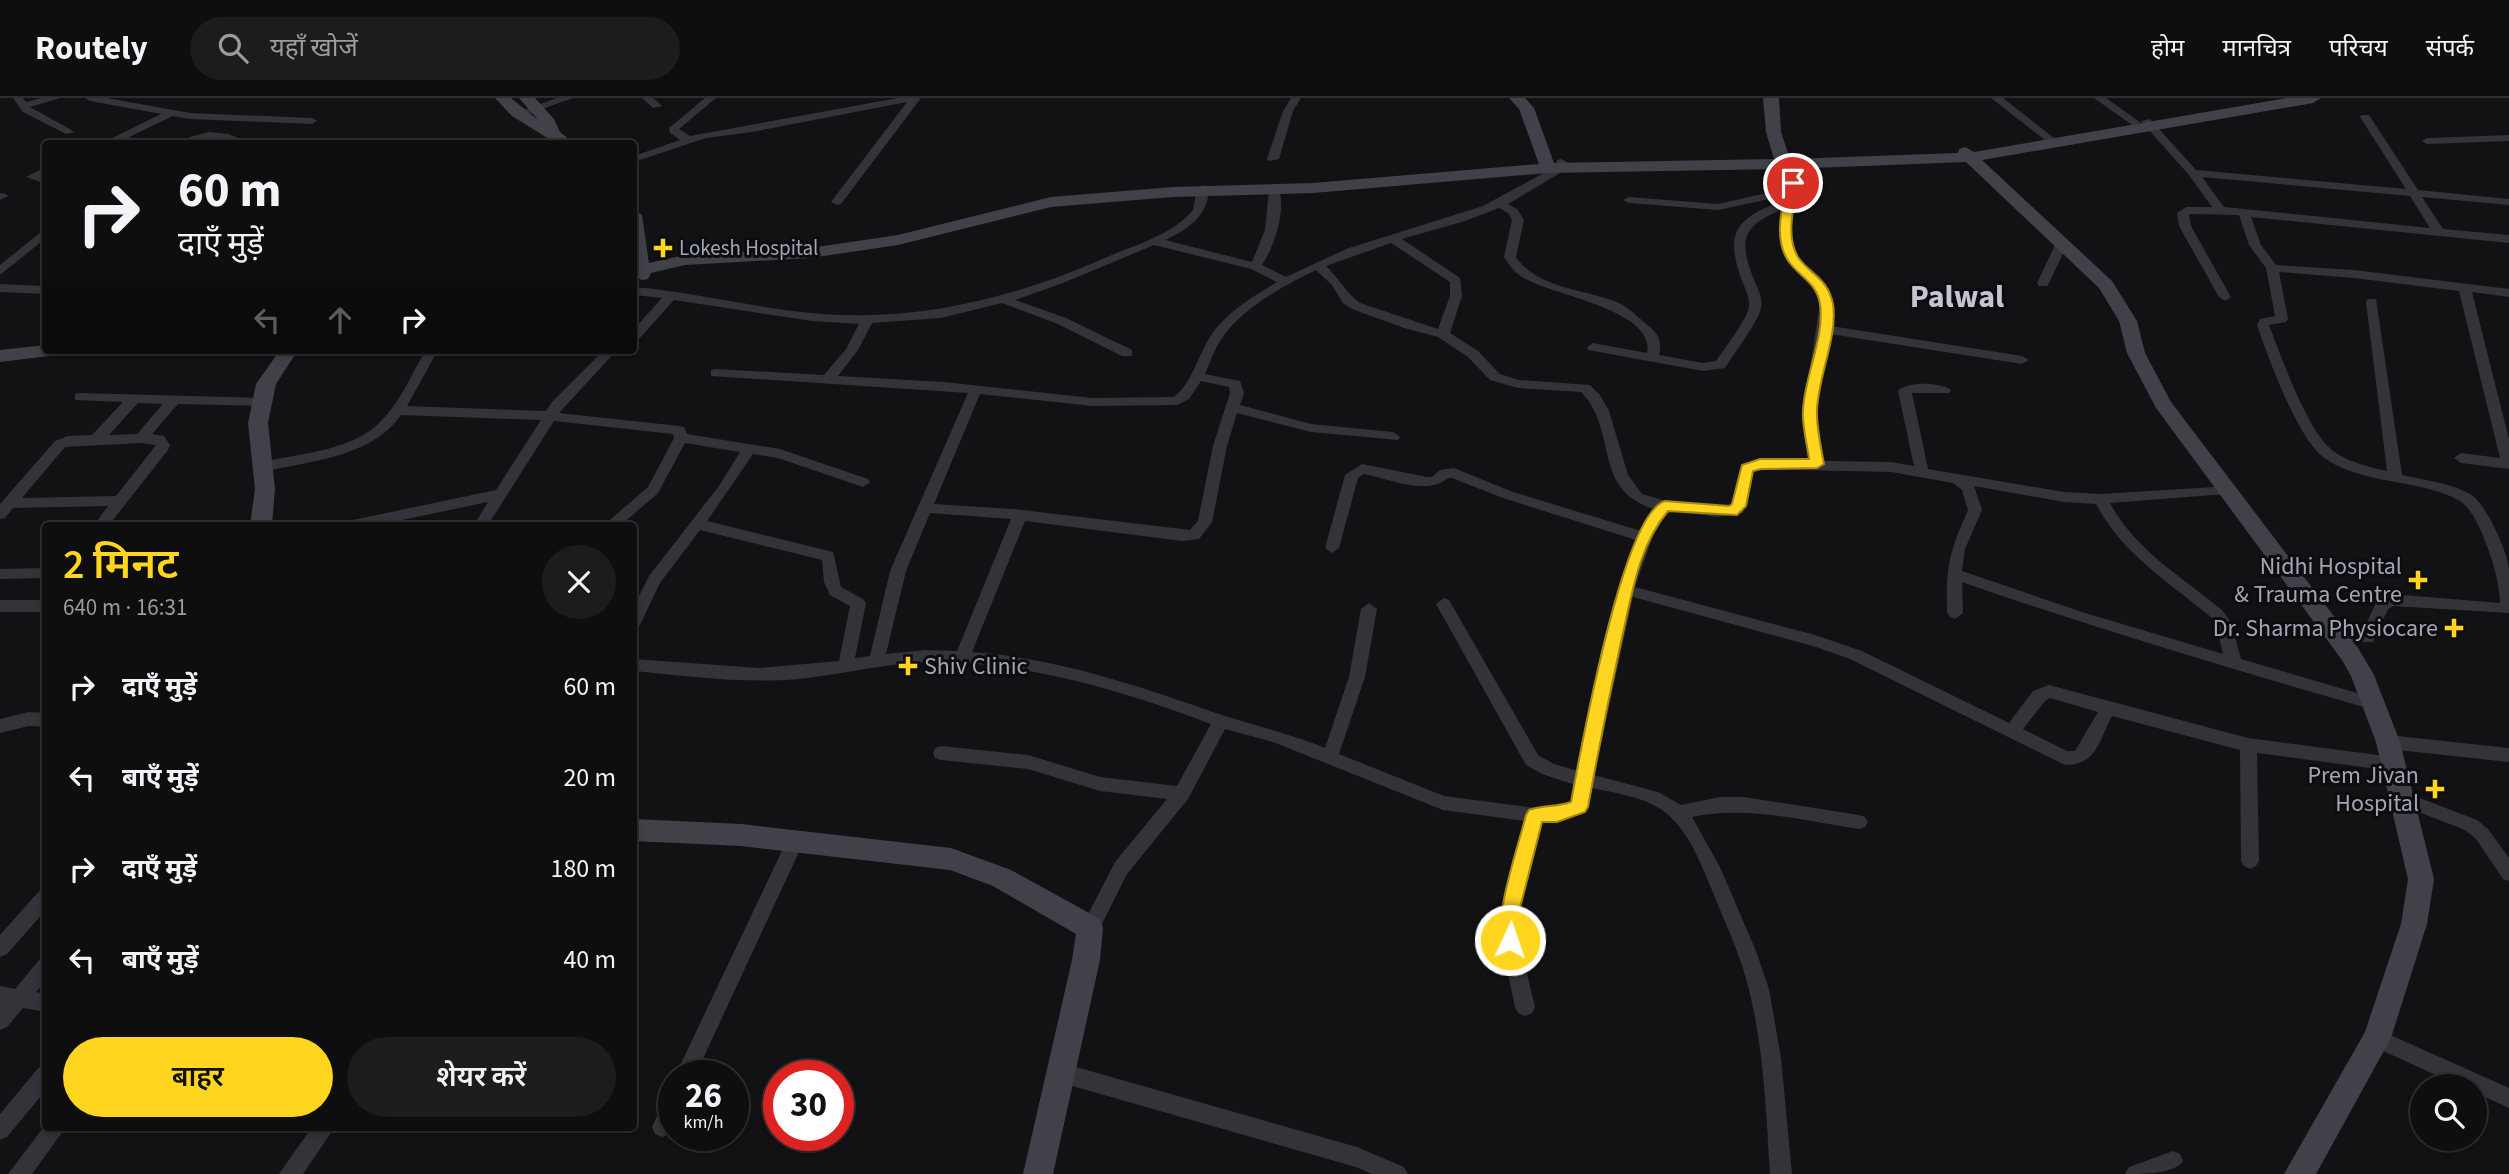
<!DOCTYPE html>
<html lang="hi">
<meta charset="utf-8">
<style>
body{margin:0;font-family:"Source Sans 3","Noto Sans Devanagari",sans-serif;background:#1c1c1d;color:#f1f3f6;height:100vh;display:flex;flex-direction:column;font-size:26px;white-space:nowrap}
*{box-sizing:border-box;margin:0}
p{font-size:23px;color:#9b9c9e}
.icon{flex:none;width:38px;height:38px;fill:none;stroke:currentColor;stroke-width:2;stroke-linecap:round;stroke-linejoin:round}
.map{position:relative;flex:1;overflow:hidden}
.details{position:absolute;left:42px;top:424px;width:595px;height:609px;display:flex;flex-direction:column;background:#0e0e0f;border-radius:7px;box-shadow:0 4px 10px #0003,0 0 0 2px #2e2e2f}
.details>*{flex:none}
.hud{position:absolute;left:42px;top:42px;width:595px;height:214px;border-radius:7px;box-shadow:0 4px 10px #0003,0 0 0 2px #2e2e2f;background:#0e0e0f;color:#f1f3f6;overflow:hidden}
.tools{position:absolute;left:2410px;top:976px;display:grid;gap:14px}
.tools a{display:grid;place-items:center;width:77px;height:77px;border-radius:50%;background:#0e0e0f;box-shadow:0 4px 10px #0003,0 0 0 2px #2e2e2f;font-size:35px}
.speed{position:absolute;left:658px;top:962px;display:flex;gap:14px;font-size:35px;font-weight:700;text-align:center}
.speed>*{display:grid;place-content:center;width:91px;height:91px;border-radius:50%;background:#0e0e0f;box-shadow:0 4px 10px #0003,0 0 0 2px #2e2e2f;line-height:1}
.speed small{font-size:18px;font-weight:400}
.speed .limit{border:10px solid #d22;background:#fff;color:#111}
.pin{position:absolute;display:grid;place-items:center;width:60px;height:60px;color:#fff;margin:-30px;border:4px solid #fff;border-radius:50%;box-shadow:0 2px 7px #0007}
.me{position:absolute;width:77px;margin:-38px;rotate:3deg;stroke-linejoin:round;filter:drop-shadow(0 0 5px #0008)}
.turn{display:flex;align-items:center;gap:24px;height:147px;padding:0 21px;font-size:32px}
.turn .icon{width:91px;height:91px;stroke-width:2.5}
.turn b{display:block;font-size:49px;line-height:60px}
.lanes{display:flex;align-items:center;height:66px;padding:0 21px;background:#0003;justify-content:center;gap:35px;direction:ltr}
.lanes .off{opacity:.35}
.round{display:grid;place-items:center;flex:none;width:74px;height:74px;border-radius:37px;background:#1c1c1d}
.headline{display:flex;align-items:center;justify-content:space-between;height:119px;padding:0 21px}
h1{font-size:42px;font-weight:600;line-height:52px;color:#ffd51f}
.cta{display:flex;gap:14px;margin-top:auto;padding:14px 21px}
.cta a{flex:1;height:80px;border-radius:42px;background:#ffd51f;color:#111;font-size:28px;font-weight:600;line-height:80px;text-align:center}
.cta a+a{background:#1c1c1d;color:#f1f3f6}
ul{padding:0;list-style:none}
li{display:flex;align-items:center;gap:21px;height:91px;padding:0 21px}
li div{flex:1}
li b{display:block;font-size:26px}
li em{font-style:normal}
header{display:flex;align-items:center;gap:42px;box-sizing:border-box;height:98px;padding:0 35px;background:#0e0e0f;border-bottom:2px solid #2e2e2f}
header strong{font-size:33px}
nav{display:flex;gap:38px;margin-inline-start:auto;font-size:24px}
.search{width:490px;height:63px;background:#1c1c1d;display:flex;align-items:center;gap:18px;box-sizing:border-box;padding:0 24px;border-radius:38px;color:#9b9c9e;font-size:26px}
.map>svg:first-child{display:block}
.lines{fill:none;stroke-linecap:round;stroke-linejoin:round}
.street{fill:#333339;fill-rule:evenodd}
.secondary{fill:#41414a;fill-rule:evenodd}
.route{fill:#ffd51f;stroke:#a68a14;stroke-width:2}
.poi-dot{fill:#ffd51f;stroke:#0d0d0f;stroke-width:2.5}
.labels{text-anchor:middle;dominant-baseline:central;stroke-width:6;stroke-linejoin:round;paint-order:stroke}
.far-poi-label{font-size:21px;fill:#a2a5b6;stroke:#0d0d0f;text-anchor:start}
.poi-label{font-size:24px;fill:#a2a5b6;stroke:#0d0d0f;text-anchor:end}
.far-town-label{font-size:32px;font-weight:bold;fill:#c4c5d2;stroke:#0d0d0f}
</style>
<header>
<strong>Routely</strong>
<div class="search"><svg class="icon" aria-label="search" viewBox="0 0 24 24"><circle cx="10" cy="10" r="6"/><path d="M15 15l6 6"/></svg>यहाँ खोजें</div>
<nav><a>होम</a><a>मानचित्र</a><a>परिचय</a><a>संपर्क</a></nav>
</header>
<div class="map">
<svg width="2509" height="1076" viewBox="0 0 2509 1076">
<rect width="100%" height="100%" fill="#121214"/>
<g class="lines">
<path class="street" d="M 13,0 L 23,0 L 26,4 L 42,0 L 60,0 L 30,9 L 75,34 L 66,36 L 23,14 Z
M 85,0 L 107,0 L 190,15 L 312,20 L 317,23 L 312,26 L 190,21 L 173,18 L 129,39 L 150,46 L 120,43 L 100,46 L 161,16 L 90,3 Z
M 557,0 L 573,0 L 522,18 L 513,16 Z
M 642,0 L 653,0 L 662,8 L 653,10 Z
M 705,0 L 716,0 L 679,31 L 690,38 L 898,0 L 921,0 L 841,106 L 837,107 L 831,104 L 907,4 L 752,34 L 706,40 L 634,64 L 634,58 L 680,42 L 670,35 L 669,30 Z
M 1291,0 L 1301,0 L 1293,13 L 1279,61 L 1269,63 L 1267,61 L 1283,13 Z
M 1991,0 L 2003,0 L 2054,40 L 2045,42 Z
M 2094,0 L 2106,0 L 2141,25 L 2132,27 Z
M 2361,17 L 2369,17 L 2418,92 L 2509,101 L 2509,107 L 2422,99 L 2443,131 L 2509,137 L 2509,145 L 2251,119 L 2261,147 L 2276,167 L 2354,172 L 2509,191 L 2509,199 L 2472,194 L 2509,341 L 2509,371 L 2461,365 L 2454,360 L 2461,355 L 2500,360 L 2459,193 L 2354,180 L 2279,174 L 2288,221 L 2286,224 L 2269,227 C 2281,258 2307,332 2332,352 C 2347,364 2369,369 2387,373 L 2366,204 L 2368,201 L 2376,201 L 2402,377 C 2423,382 2451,385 2470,396 C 2486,405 2508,454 2509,472 C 2509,486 2509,501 2509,515 L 2393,508 L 2388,511 L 2373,544 L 2334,545 L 2332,541 L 2334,537 L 2362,534 L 2377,503 L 2391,496 L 2500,505 C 2499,484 2493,463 2485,443 C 2480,430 2472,411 2460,403 C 2424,381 2359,387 2323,359 C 2297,339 2268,259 2257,227 L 2260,221 L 2275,218 L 2266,170 L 2249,147 L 2239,117 L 2189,116 L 2191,128 L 2231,199 L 2225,203 L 2219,199 L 2179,128 L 2177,115 L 2186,109 L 2212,109 L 2189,77 L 2141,23 L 2150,21 L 2196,72 L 2406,91 L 2360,19 ZM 2202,79 L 2410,98 L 2430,130 L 2224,109 Z
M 209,34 L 228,36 L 255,46 C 241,46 228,41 214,40 C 202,40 191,46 179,46 L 190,39 Z
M 2509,37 L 2509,43 L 2427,46 L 2422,43 L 2427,40 Z
M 1795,59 L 1801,62 C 1796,90 1788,119 1794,148 C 1797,164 1812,169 1822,181 C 1833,194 1832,213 1831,228 L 2022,258 L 2029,262 L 2022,266 L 1830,236 L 1817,313 L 1824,363 L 1891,364 L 1914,368 L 1898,293 C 1908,283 1940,284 1951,292 L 1949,295 L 1912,295 L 1928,371 L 2064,394 L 2101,396 L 2231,388 L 2233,391 L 2226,396 L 2110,405 C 2136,453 2182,479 2222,512 L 2231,524 L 2241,561 L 2374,600 L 2380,601 L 2382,606 L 2380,611 L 2374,612 C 2236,572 2099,532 1962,484 L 1963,515 L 1955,521 L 1950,519 L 1947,515 C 1946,468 1949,455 1968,412 L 1962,392 L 1953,385 L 1891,374 L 1761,371 L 1753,374 L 1743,415 L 1718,419 L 1669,413 L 1653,438 L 1635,489 L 1815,537 L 1862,553 L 2009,625 L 2033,593 L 2049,587 L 2248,640 L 2393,659 L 2399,661 L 2402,666 L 2399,671 L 2393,673 L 2257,655 L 2259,763 L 2256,768 L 2250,771 L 2244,768 L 2241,763 L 2240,652 L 2112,618 C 2099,643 2097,667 2065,667 L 1850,561 L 1813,548 L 1633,499 L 1594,677 L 1658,694 L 1681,707 L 1720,699 L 1744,699 L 1859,717 L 1865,719 L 1868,724 L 1865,729 L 1859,731 C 1804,723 1748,707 1692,719 L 1720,769 L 1756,853 L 1769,891 L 1781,960 L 1792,1076 L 1770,1076 C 1766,1014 1764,952 1749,892 C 1741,857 1725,825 1712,792 C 1700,764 1688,730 1662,712 C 1641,698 1615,695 1591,690 L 1585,714 L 1557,723 L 1542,724 L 1520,810 L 1519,842 L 1535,909 L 1532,915 L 1525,918 L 1518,915 L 1515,909 L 1501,842 L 1502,810 L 1525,723 L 1443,712 L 1273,644 L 1225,631 L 1188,701 L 1127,776 L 1097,836 L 1090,838 L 1083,836 L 1081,830 L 1115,764 L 1167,701 L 1100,693 L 1028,671 L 941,662 L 935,660 L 933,655 L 935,650 L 941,648 L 1028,657 L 1100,679 L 1177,688 L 1211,626 C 1127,594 1037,567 947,564 C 897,562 848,576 799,581 C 743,586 688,578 634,573 L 634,561 L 759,570 L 839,563 L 850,508 L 830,497 L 824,484 L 822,462 L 700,432 L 660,485 L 640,527 L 634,529 L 634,508 L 649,478 L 719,388 L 740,354 L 685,345 L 658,395 L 621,427 L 604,427 L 648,389 L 674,340 L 673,336 L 554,323 L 488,427 L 474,427 L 488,404 L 378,427 L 346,427 L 353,422 L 496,392 L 541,322 L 401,317 C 371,360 309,363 262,374 L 255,369 L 262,364 C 301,355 355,353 383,321 C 401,302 412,275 426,252 L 438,252 L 407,308 L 546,313 L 552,304 L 604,252 L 617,252 L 559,315 L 679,328 L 684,329 L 687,336 L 780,351 L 868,381 L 870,384 L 863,389 L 778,360 L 753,356 L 707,423 L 833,454 L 841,489 L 863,501 L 866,505 L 855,560 L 870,558 L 890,473 L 968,295 L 711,278 L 711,272 L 716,271 L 824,277 L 846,251 L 859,226 L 812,223 L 674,202 L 639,241 L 634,242 L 634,231 L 662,200 L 634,197 L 634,189 C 693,194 751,209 811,215 C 914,225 1011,201 1105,160 C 1134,147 1173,137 1193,112 L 1197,90 L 1203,87 L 1209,90 C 1208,118 1189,131 1165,142 L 1252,164 L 1265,132 L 1269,92 L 1279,90 C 1286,113 1275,147 1262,167 L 1286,179 L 1346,151 L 1483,108 L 1555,69 L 1557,62 L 1561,61 L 1567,64 L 1565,72 L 1508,106 L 1517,111 L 1524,122 L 1516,159 C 1537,191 1586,191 1619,205 C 1629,210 1637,218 1645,225 C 1657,234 1663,242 1659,257 L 1703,265 L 1716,263 C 1724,251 1748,221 1749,208 C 1750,198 1743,187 1740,177 C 1724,131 1741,119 1782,103 L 1783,98 L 1718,112 L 1629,105 L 1623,102 L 1629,99 L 1718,106 L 1784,91 L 1789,62 ZM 1499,110 L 1508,115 L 1512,122 L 1504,159 C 1509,167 1514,174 1522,179 C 1549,197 1656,211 1647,255 L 1593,245 L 1587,249 L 1588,252 L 1703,273 L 1725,270 C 1732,258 1760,221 1761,210 C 1763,201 1758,191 1755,184 C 1739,145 1740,128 1781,112 L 1782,149 L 1790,166 L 1812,185 L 1820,206 L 1803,313 L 1810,362 L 1760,361 L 1742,368 L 1732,408 L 1711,408 L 1666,403 L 1642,396 L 1628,377 L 1609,313 L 1600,297 L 1590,287 L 1519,282 L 1500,276 L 1478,253 L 1450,235 L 1462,198 L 1460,180 L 1402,141 L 1465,123 ZM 1391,145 L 1450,184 L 1450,198 L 1438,231 L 1360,205 C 1347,196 1338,179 1326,168 ZM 1154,147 L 1251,171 L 1277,184 C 1253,199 1226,214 1210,239 C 1197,259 1193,284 1174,299 L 1092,300 L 944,284 L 838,278 L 858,252 L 872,225 L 941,220 L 1002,205 L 1058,226 L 1122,258 L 1132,258 L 1132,252 L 1066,220 L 1015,202 L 1063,185 ZM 1316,172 L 1332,187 L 1343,205 L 1352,211 L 1404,230 L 1438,239 L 1468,259 L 1490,282 L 1518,290 L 1581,294 C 1619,332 1591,393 1655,411 L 1641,433 L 1513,394 L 1454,370 L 1440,372 L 1432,379 L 1427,379 L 1362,366 L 1345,377 L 1325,450 L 1332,455 L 1339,450 L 1358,380 L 1364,376 C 1389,381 1428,398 1448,380 L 1452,380 L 1503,400 L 1636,442 L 1611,522 L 1578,673 L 1554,666 L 1538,657 L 1449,502 L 1444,500 L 1436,506 L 1526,667 L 1542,676 L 1575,687 L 1571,704 L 1557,709 L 1535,710 L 1444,698 L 1339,656 L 1365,579 L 1377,511 L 1369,505 L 1361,511 L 1349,579 L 1325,650 C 1290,636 1257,628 1222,617 C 1141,589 1059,560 972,554 L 1025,423 L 1182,443 L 1199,441 L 1212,424 L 1227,348 L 1237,315 L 1311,334 L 1398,342 L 1400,339 L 1393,334 L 1311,326 L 1240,307 L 1244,295 L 1240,283 L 1205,276 C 1211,262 1216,247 1225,236 C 1246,208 1285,187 1316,172 ZM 1201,283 L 1229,289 L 1230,295 L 1213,348 L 1198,423 L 1190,432 L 1013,411 L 934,406 L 980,296 L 1092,308 L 1177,307 L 1189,301 ZM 1974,388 L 2064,404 L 2096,406 C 2123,457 2169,484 2212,520 L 2216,526 L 2223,556 L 2082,514 L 1962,473 L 1965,451 L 1982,412 ZM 930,415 L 1011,421 L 957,553 L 925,552 L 886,556 L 906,473 ZM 2050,600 L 2098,614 L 2075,653 L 2067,653 L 2023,631 L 2045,603 Z
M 46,69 L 46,77 L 42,78 L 46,79 L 46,86 L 26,79 Z
M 0,95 L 6,96 L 8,98 L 0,102 Z
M 46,130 L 46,140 L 0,177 L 0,167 Z
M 2062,141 L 2068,145 L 2049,185 L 2047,188 L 2039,188 L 2037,185 L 2056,145 Z
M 0,186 L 46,188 L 46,196 L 0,194 Z
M 80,295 L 262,300 L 269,304 L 262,308 L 178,306 L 152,336 L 164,338 L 170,347 L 168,352 L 109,427 L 94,427 L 108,408 L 13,410 L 5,420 L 0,421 L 0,406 L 55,343 L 68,338 L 92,337 L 123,304 L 75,302 L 75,296 ZM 138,305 L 163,306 L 137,336 L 109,337 ZM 141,345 L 156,347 L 116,398 L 22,400 L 65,349 Z
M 46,470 L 46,480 L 0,481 L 0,471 Z
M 0,502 L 46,502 L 46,514 L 0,514 Z
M 29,614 L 46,615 L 46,629 L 29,628 L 0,635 L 0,621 Z
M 2388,637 L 2509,650 L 2509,664 L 2388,651 L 2382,649 L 2380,644 L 2382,639 Z
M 2404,694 L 2477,722 L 2488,731 L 2509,760 L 2509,783 L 2503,781 L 2476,741 L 2465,732 L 2398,706 L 2395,701 L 2398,696 Z
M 795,735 L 801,738 L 804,743 L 695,978 L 675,978 L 789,738 Z
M 46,790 L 46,812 L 7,856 L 0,859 L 0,837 L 40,792 Z
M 46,860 L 46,883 L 36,894 L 46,896 L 46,914 L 23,910 L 7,929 L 0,932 L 0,888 L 15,891 L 39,862 Z
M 2377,931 L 2509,990 L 2509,1010 L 2474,994 L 2474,989 L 2462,989 L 2370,947 L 2367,940 L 2370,933 Z
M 1062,965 L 1357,1049 L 1404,1069 L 1408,1076 L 1372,1076 L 1356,1069 L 1062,985 L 1055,982 L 1052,975 L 1055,968 Z
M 46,967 L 46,992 L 7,1039 L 0,1042 L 0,1016 L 39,969 Z
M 674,993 L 674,1026 L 669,1036 L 662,1039 L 655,1036 L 652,1029 L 667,996 Z
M 46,1026 L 46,1029 L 66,1029 L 32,1076 L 8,1076 Z
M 312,1029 L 335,1029 L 303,1076 L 279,1076 Z
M 2173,1053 L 2180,1056 L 2183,1063 C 2175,1076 2144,1076 2125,1076 L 2129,1069 Z"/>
<path class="secondary" d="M 495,0 L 511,0 L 538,22 L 519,0 L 535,0 L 554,21 L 560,34 L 575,46 L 557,46 L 512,18 Z
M 1509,0 L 1525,0 L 1534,10 L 1554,65 L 1774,61 L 1766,34 L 1763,0 L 1779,0 L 1781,34 L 1790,61 L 1958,55 L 1959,51 L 1965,49 L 1974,54 L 2287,0 L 2321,0 L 2313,5 L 1982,62 L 2112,183 L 2137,223 L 2145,255 L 2171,304 L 2358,550 L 2374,577 L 2400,644 L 2434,781 L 2427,826 L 2391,940 L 2316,1076 L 2284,1076 L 2365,934 L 2401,826 L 2408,781 L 2376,644 L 2351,578 L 2342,562 L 2156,310 L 2127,255 L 2119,223 L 2099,190 L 1966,64 L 1787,71 L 1548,75 L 1313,95 L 1173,99 L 1051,109 L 898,147 L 810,160 L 685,167 L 651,175 L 648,181 L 642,182 L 634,179 L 634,112 L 642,117 L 649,165 L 685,157 L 810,150 L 898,137 L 1051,99 L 1173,89 L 1313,85 L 1539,66 L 1519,11 Z
M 46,247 L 46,252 L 58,252 L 49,258 L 0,264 L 0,252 Z
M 280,252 L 298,252 L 276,286 L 268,325 L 275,391 L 272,427 L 250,427 L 255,391 L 248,325 L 256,286 Z
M 634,721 L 741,726 L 951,750 L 1011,772 L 1100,821 L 1103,830 L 1100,862 L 1053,1076 L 1023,1076 L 1072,862 L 1076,836 L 993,788 L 950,772 L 741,748 L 634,743 Z"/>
</g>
<path class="route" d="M 1793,82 L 1799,85 C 1794,107 1785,138 1798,159 C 1810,177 1828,180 1833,206 C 1838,238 1818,279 1817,312 C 1816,329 1821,349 1824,366 L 1817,370 L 1761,371 L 1753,373 L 1746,408 L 1737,417 L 1668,413 C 1638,448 1631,501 1621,544 C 1609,599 1598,654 1588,709 L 1585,714 L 1557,724 L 1542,724 L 1520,810 L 1520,842 L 1517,848 L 1510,851 L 1503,848 C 1492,823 1519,746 1526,717 L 1529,712 C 1542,707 1557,709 1571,704 C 1580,657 1622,415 1665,403 L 1729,408 L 1732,406 L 1742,367 L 1760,361 L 1809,361 C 1807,345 1802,328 1803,313 C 1804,279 1825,239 1820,206 C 1817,185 1800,179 1789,164 C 1773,142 1782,109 1787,85 Z"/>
<g class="poi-dot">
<path d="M659.5 139.5h7v7h7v7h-7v7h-7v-7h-7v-7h7z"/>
<path d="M2414.5 471.5h7v7h7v7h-7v7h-7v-7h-7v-7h7z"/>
<path d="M2450.5 519.5h7v7h7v7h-7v7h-7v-7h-7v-7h7z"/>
<path d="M904.5 557.5h7v7h7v7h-7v7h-7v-7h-7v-7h7z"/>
<path d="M2431.5 680.5h7v7h7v7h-7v7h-7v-7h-7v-7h7z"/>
</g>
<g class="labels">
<g class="far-poi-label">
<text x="679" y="150">Lokesh Hospital</text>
</g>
<g class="poi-label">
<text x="2402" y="468">Nidhi Hospital<tspan x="2402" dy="28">&amp; Trauma Centre</tspan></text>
<text x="2438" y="530">Dr. Sharma Physiocare</text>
<text x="924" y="568" text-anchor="start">Shiv Clinic</text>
<text x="2419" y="677">Prem Jivan<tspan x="2419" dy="28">Hospital</tspan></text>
</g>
<g class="far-town-label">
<text x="1957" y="199">Palwal</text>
</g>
</g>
</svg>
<div class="tools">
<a><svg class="icon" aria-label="search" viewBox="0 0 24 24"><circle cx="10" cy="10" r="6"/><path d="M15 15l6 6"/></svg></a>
</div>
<div class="speed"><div>26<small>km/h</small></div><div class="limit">30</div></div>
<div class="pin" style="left:1793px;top:85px;background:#d93025"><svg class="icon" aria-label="arrive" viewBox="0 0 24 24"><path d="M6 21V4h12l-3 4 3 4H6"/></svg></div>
<svg class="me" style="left:1510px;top:842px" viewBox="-20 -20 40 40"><circle r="17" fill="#ffd51f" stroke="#fff" stroke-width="3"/><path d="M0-11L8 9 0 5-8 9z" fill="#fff"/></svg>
<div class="hud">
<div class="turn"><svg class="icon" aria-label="right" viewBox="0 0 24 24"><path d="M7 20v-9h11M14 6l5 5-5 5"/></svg><div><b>60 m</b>दाएँ मुड़ें</div></div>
<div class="lanes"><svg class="icon off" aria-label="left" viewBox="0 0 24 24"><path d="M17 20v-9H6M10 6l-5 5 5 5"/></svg><svg class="icon off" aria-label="ahead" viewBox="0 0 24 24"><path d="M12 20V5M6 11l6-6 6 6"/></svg><svg class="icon" aria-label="right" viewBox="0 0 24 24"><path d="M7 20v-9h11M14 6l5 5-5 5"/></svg></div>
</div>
<section class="details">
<div class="headline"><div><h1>2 मिनट</h1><p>640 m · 16:31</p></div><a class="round"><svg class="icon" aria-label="close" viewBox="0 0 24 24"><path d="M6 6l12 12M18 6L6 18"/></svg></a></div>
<ul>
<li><svg class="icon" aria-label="right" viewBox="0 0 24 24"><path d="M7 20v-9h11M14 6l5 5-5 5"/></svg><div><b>दाएँ मुड़ें</b></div><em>60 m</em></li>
<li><svg class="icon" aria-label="left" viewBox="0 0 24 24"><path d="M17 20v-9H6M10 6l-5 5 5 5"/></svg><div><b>बाएँ मुड़ें</b></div><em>20 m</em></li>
<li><svg class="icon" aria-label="right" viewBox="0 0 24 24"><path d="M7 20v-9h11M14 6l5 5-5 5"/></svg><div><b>दाएँ मुड़ें</b></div><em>180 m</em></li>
<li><svg class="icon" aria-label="left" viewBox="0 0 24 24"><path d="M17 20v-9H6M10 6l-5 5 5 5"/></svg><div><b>बाएँ मुड़ें</b></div><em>40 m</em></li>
</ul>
<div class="cta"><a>बाहर</a><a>शेयर करें</a></div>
</section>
</div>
